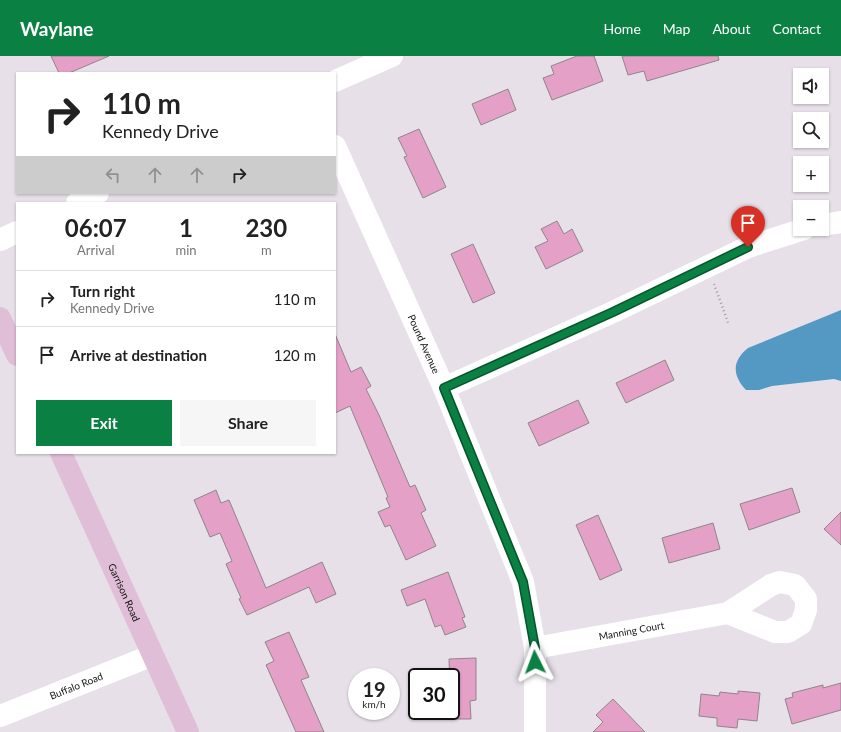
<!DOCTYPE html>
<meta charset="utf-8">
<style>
body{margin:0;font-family:Lato,sans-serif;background:#f6f6f6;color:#222;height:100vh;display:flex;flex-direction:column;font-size:15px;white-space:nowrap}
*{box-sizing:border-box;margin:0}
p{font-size:13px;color:#767676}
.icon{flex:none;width:22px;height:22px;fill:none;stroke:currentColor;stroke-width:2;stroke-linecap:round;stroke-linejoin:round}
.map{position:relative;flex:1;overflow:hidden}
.side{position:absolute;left:16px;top:146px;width:320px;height:252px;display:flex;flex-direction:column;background:#fff;border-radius:0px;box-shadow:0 1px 3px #0004}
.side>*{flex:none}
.hud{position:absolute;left:16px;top:16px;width:320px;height:122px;border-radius:0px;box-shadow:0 1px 3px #0004;background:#fff;color:#222;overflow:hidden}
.tools{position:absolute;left:793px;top:12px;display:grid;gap:8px}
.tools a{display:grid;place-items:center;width:36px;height:36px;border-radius:0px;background:#fff;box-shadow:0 1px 3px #0004;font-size:20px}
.speed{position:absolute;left:348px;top:612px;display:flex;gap:8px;font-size:20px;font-weight:700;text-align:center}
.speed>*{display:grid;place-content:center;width:52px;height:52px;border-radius:50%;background:#fff;box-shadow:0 1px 3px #0004;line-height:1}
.speed small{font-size:10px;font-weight:400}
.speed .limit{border:2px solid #111;border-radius:6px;background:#fff;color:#111}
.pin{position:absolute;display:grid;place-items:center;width:34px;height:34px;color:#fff;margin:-41px -17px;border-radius:50% 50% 50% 0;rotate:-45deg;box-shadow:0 0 4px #0007}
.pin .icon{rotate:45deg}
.me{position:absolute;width:44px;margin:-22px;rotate:357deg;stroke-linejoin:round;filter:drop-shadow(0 0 3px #0008)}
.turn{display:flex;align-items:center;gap:14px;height:84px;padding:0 20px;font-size:18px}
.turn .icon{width:52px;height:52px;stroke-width:2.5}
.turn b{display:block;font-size:28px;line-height:34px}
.lanes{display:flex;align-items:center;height:38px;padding:0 20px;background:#0003;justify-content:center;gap:20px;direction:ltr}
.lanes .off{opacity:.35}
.eta{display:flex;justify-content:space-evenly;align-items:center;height:68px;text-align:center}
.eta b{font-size:24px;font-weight:700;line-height:28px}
.primary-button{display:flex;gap:8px;margin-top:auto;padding:8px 20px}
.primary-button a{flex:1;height:46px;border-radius:0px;background:#0b8043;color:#fff;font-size:16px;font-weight:700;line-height:46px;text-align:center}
.primary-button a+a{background:#f6f6f6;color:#222}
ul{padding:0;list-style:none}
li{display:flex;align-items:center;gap:12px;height:56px;padding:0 20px;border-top:1px solid #e0e0e0}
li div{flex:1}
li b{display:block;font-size:15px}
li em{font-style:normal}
header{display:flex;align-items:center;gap:24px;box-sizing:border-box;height:56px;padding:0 20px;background:#0b8043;color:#fff}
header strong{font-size:19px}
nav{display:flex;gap:22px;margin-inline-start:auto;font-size:14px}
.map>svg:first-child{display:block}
.water{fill:#5399c4}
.building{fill:#e5a0c7;stroke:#8f858a}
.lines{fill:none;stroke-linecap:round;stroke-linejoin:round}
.path{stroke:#a39ea5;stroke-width:2.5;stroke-dasharray:1 3;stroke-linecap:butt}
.minor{stroke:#fff;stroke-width:22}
.major{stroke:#e1bed7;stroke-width:22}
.route-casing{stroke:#07532c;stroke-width:10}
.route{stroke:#0b8043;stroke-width:7}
.labels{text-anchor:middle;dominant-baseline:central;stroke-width:4;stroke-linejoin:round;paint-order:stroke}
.street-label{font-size:10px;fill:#141215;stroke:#fff}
</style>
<header>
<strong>Waylane</strong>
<nav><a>Home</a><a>Map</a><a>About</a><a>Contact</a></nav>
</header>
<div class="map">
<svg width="841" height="676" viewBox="0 0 841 676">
<rect width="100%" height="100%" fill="#e7e0e9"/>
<path class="water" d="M 841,254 L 841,325 L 834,323 L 772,330 L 759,334 L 746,334 C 732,319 732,305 748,292 Z"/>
<path class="building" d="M 51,0 L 109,0 L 69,17 L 59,17 Z
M 577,0 L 594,0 L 603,25 L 552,44 L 543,22 L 554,18 L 551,10 Z
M 622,0 L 718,0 L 719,4 L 647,25 L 644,15 L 628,19 Z
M 508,33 L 516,54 L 481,69 L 472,48 Z
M 419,73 L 446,131 L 423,142 L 404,101 L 407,100 L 398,82 Z
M 557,165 L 564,178 L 572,173 L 583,195 L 546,213 L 535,191 L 548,185 L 541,173 Z
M 473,188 L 495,237 L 473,247 L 451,198 Z
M 335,278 L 351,316 L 361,311 L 371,330 L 366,333 L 379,359 L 410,431 L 415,429 L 426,454 L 421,457 L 436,490 L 406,504 L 390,469 L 385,471 L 378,456 L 390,451 L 386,442 L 388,441 L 350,350 L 335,357 Z
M 665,304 L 674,324 L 626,347 L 616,327 Z
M 578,344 L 589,367 L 539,390 L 528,367 Z
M 792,432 L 800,456 L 749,474 L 740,448 Z
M 216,434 L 221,447 L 229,444 L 266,532 L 322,506 L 336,538 L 316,547 L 309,531 L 247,559 L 239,543 L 241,542 L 226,508 L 232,505 L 220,477 L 210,481 L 194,444 Z
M 841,456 L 841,489 L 824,473 Z
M 598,459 L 622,514 L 600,524 L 576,469 Z
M 713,467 L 720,493 L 669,507 L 662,482 Z
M 448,516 L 465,561 L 462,562 L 466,571 L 445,579 L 441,569 L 435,571 L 425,543 L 407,550 L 401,534 Z
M 289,576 L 309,621 L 301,624 L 324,676 L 296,676 L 266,609 L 274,605 L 265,586 Z
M 476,602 L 476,644 L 470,645 L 471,663 L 451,663 L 449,603 Z
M 841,627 L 841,654 L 792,668 L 785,643 L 793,641 L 792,637 L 823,629 L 823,632 Z
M 738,635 L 760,637 L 757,665 L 738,663 L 737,672 L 717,670 L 717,662 L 699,660 L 701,638 L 719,640 L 720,636 L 738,638 Z
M 613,643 L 645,676 L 593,676 L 603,666 L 596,659 Z"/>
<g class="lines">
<path class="path" d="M 714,228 L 729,269"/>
<g class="minor">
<path d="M 335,25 L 392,0"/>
<path id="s1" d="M 335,90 L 444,332 L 523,526 L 535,592 L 535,676"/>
<path d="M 77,147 L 98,137"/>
<path d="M 822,169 L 841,166"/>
<path d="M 0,184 L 17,176"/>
<path d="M 444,332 L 613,256 L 748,191 L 804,173"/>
<path id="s2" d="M 535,592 L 728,557 L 775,576 L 788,576 L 801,568 L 806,554 L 806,543 L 795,529 L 780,526 L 771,529 L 728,557"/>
<path id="s3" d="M 0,660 L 153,599"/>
</g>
<g class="major">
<path d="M 0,262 L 17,299"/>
<path id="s4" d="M 61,397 L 188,676"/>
</g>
</g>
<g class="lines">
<defs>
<path id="route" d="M 535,606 L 535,592 L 523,526 L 444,332 L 613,256 L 748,191"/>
</defs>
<use href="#route" class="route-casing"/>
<use href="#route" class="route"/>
</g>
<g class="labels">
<g class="street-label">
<text stroke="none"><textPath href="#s1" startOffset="217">Pound Avenue</textPath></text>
<text stroke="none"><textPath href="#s4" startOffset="153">Garrison Road</textPath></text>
<text stroke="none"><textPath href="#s2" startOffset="98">Manning Court</textPath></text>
<text stroke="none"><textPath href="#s3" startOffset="82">Buffalo Road</textPath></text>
</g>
</g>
</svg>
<div class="tools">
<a><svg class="icon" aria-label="sound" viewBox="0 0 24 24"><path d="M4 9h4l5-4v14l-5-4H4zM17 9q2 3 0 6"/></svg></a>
<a><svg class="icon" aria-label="search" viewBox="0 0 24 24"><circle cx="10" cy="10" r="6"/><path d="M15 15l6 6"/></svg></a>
<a>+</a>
<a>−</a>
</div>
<div class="speed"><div>19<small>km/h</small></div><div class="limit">30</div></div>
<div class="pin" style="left:748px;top:191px;background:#d93025"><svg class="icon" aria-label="arrive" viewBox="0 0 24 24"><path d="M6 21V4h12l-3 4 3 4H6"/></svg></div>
<svg class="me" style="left:535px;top:606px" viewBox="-20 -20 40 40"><path d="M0-17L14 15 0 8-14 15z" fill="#0b8043" stroke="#fff" stroke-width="4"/></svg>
<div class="hud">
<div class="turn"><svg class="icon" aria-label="right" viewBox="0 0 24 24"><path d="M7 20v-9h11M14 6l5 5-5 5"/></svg><div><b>110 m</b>Kennedy Drive</div></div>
<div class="lanes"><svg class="icon off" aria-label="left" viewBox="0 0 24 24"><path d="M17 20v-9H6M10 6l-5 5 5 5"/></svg><svg class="icon off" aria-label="ahead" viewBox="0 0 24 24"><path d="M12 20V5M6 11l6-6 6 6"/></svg><svg class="icon off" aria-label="ahead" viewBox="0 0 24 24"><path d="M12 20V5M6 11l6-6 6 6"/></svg><svg class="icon" aria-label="right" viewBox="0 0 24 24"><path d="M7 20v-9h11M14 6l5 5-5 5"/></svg></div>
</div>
<section class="side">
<div class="eta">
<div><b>06:07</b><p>Arrival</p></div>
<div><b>1</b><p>min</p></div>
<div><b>230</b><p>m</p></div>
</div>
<ul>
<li><svg class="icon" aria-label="right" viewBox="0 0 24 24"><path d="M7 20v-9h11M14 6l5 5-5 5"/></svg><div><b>Turn right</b><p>Kennedy Drive</p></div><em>110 m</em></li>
<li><svg class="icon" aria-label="arrive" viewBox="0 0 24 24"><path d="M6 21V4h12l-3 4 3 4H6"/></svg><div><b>Arrive at destination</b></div><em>120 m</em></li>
</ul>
<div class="primary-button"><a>Exit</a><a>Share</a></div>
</section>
</div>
